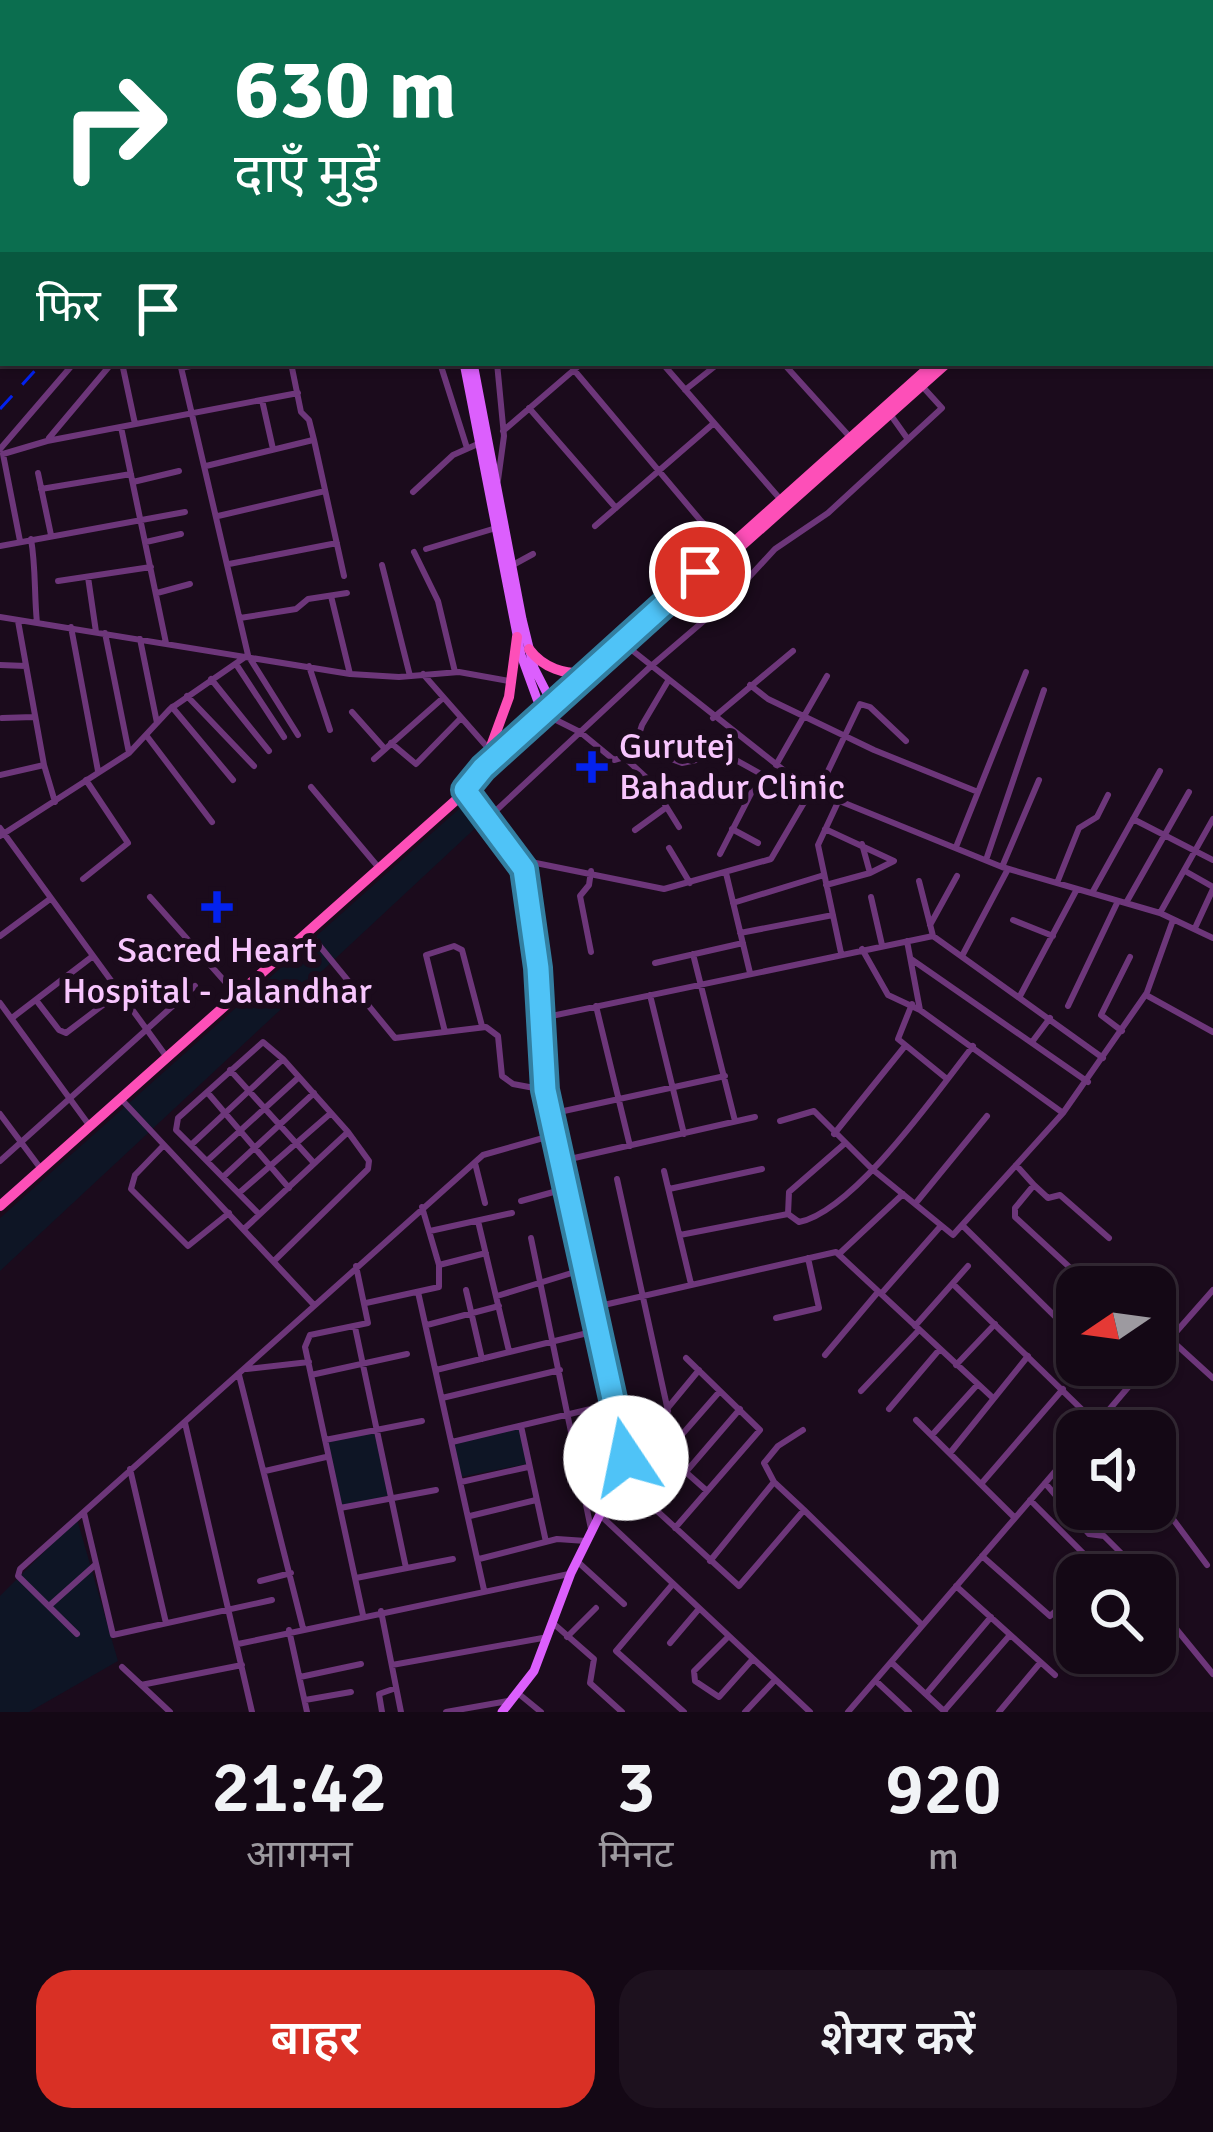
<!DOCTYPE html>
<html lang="hi">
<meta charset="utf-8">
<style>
body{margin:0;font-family:Signika,"Noto Sans Devanagari",sans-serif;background:#1d111e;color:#f1f3f6;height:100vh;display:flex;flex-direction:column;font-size:45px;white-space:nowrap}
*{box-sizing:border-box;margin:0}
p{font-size:39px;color:#9d9aa0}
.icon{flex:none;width:66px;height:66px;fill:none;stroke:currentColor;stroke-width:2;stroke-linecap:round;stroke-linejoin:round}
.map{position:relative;height:1712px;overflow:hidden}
.side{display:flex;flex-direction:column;background:#140815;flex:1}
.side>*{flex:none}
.top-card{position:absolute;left:0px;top:0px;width:1215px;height:366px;box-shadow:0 3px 9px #0004,0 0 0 3px #332934;background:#0b6e4f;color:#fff;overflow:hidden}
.needle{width:78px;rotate:257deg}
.buttons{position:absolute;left:1056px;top:1266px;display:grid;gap:24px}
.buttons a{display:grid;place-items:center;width:120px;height:120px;border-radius:24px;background:#140815;box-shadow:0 3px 9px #0004,0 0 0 3px #332934;font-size:60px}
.pin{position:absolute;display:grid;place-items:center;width:102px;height:102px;color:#fff;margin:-51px;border:6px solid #fff;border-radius:50%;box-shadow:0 3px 12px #0007}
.me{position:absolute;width:132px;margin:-66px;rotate:349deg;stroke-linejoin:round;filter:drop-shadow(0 0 9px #0008)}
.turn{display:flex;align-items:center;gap:42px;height:252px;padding:0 36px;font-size:54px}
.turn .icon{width:156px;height:156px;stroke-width:2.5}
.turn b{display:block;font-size:84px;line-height:102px}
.then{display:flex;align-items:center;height:114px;padding:0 36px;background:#0003;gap:24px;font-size:45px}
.eta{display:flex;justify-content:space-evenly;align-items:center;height:204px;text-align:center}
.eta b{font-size:72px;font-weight:600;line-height:84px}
.action{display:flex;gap:24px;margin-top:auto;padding:24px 36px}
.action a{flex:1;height:138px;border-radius:36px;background:#d93025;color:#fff;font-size:48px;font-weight:600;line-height:138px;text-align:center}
.action a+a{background:#1d111e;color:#f1f3f6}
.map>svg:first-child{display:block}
.green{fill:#0e1525}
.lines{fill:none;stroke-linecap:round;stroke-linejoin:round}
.street{stroke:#6d367a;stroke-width:6}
.secondary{stroke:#dc5ffd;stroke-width:9}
.primary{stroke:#fd4fb8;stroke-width:10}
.highway{stroke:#fd7943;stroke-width:12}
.rail{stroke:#0322ee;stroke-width:3;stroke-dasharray:18 15;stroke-linecap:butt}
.route-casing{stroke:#337fa1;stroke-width:30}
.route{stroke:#4fc3f7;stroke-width:21}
.poi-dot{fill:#0322ee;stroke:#1b0b1c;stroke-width:4.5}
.labels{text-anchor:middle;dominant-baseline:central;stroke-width:12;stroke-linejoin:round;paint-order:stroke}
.poi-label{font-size:36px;fill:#f8c6fe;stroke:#1b0b1c;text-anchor:start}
</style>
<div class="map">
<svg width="1213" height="1712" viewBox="0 0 1213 1712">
<rect width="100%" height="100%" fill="#1b0b1c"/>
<path class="green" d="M 469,800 L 483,821 L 0,1271 L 0,1218 Z
M 520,1426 L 527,1464 L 461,1477 L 453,1443 Z
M 376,1430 L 390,1495 L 341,1508 L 326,1441 Z
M 77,1519 L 118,1661 L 29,1712 L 0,1712 L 0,1596 Z"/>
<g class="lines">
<path class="street" d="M 499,0 L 503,3
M 549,0 L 551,3
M 610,0 L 614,3
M 651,0 L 655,3
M 734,0 L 737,3
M 841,0 L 844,3
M 523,1 L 524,3
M 444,3 L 447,0
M 800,3 L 803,0
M 902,3 L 905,0
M 0,289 L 3,288
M 122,363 L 135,424
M 291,363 L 301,412 L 309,420 L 314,440 L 344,576
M 440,363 L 467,448
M 497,363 L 504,436 L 498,480
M 662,363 L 781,500
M 783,363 L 849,436
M 181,368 L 205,363
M 574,370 L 701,521 L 728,547
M 685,390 L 719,363
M 262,400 L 273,449
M 529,408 L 616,508
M 890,414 L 907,438
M 121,427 L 166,643
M 503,431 L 582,363
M 49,438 L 112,363
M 0,449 L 74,363
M 206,466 L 313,440
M 38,473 L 51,535
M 133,482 L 179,471
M 41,489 L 131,474
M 413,492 L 453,455 L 480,443
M 218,516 L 325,491
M 595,526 L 714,423
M 31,539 C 36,568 34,593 37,623
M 20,541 L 3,454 L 47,441 L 298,393
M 146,542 L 181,534
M 0,546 L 185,512
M 426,549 L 496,528
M 414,552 L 438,601 L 455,672
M 229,564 L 337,543
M 382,565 L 410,676
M 511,566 L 533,554
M 88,577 L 96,632
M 58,581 L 151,567
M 157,593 L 190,584
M 331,596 L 350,674
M 0,617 L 350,674 L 399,677 L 459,672 L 509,681
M 240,618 L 296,609 L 308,599 L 347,593
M 71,627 L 98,771
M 105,633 L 129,753
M 140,639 L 157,723
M 628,647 L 805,787 L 1002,867 L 1160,913 L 1213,938
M 249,657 L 298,735
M 236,664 L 284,737
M 0,665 L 26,666
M 309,666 L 330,730
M 423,674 L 488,748
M 211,679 L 269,751
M 750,685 L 768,699 L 874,750 L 978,792
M 187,696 L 254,766
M 172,707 L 233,780
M 352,712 L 385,749
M 550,717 L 580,732 L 614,760 L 648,750 L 682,763 L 725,754 L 761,774 L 795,779
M 2,718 L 34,717
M 713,718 L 793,651
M 146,735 L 212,822
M 391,743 L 416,764 L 460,719
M 633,753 L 642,725 L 668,681
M 625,758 L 651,782 L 679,827
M 374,759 L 443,698
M 44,765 L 55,802
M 776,765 L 827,676
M 0,775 L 44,765 L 18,621
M 311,787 L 379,868
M 818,792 L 860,704 L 870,707 L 906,741
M 838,802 L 818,845 L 841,953
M 488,818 L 650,667 L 727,601 L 775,549 L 828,513 L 942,408 L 922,386
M 1133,819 L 1213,860
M 0,828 L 166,1056
M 732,829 L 758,843
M 825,829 L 894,861 L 870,873 L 826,885
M 635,830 L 664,809
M 0,836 L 129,753 L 170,709 L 248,655 L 180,363
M 862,844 L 870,873
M 956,847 L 1026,672
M 669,848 L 690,883
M 720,854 L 761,774
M 521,860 L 664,889 L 771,859 L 812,789
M 986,860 L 1044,690
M 1002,867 L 1039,780
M 1185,871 L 1213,887
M 726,873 L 750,973
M 83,879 L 128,843 L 86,780
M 919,881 L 933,936 L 1103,1058
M 1057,883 L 1079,828 L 1097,817 L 1108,795
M 1092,893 L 1160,771
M 150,897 L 235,993
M 871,897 L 882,945
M 733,903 L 824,875
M 1126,903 L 1189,792
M 1160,913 L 1213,819
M 1013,920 L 1053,936
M 1173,920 L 1146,995 L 1213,1032
M 930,925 L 957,876
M 1195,928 L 1213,889
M 309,933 L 395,1038 L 486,1027 L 498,1036 L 502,1076 L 513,1084 L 545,1090
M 740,933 L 833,915
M 0,936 L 50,899
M 907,941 L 920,1010
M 862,949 L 888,995 L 920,1010 L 1063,1113
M 591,952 L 580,896 L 589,885 L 591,871
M 693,954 L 735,1121
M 962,956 L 1008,869
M 911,959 L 1088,1082
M 655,963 L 743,943
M 650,995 L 684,1134
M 1020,996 L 1077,889
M 36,1000 L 59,1030 L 66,1033 L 120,992
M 0,1003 L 89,1125
M 912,1004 L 898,1039 L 947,1079
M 596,1006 L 630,1146
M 1068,1006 L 1118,901
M 12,1018 L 93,956
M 542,1018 L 933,936
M 1122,1031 L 1101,1015 L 1130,957
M 445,1032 L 426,955 L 454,946 L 462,950 L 482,1026
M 1032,1042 L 1050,1018
M 230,1070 L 314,1163
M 207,1092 L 289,1188
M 122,1100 L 314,1305
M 0,1114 L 41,1169
M 550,1114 L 725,1076
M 780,1121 L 814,1111 L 872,1169 L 953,1235 L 1063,1113 L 1146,994
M 834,1134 L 905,1046
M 164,1145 L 135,1175 L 131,1189 L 188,1246 L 229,1213
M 191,1145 L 176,1130 L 178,1118 L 263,1042 L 283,1059 L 348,1132 L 244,1229
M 0,1161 L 195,986
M 207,1161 L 299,1077
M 561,1161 L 755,1117
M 475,1163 L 485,1203
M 1016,1165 L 1034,1185 L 1015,1208 L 1015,1217 L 1091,1287
M 664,1171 L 691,1284
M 223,1177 L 314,1093
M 617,1179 L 668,1411
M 1034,1185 L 1048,1198 L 1060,1195 L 1109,1238
M 669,1189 L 762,1169
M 239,1193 L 331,1113
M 521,1201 L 568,1188
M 915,1204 L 987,1116
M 422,1207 L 439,1265 L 486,1253
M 259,1214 L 191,1145 L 283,1059
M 788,1214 L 799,1222 C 854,1211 937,1092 973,1046
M 478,1221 L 509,1351
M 962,1225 L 1077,1338
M 430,1231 L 512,1213
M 680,1235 L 788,1214 L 789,1192 L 843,1145
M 531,1238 L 591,1529
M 840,1253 L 903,1194
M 274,1261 L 368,1169 L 369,1161 L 348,1132
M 356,1266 L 368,1323 L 310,1335 L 305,1347 L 363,1615
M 1118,1277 L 1128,1287
M 954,1285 L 1104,1431
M 466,1290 L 482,1359
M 418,1292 L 484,1590
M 881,1294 L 939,1228
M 497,1296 L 585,1269
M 366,1303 L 439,1287 L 439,1265
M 595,1307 L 836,1252 L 993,1398
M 1155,1311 L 1177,1331
M 776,1318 L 819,1308 L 808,1258
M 427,1325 L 499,1306
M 915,1326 L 968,1266
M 355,1327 L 406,1568
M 1170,1339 L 1213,1378
M 825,1355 L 878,1292
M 1155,1356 L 1213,1290
M 956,1365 L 995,1324
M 1104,1365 L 1127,1387
M 247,1369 L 309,1362
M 436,1370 L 600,1330
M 239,1375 L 303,1628
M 311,1375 L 407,1354
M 861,1391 L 919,1330
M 442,1398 L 560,1370
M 889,1409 L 939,1350
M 916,1420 L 1015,1518
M 185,1423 L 252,1712
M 521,1426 L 546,1542
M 803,1430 L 778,1446 L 764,1463 L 774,1482 L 804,1510
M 1091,1431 L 1147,1365
M 932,1435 L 978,1384
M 645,1436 L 706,1490
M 325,1440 L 422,1421
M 452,1442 L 616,1403
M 950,1453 L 1028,1356
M 665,1454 L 720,1391
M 629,1455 L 699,1370
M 130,1469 L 166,1623
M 265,1471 L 326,1457
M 685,1473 L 740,1409
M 619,1476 L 739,1586 L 804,1510 L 922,1625
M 461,1482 L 528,1467
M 1045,1483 L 1089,1534 L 1104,1536 L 1143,1575
M 981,1484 L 1063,1389
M 1155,1495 L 1207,1565
M 1030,1500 L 1105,1575
M 340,1508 L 436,1490
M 84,1513 L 113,1635 L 272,1600
M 599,1514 L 810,1712
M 470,1516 L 536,1500
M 675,1528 L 760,1430 L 686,1358
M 982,1556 L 1050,1616 L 1077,1592
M 479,1559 L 557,1539 L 586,1541
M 710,1561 L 774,1482
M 578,1562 L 624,1604
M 356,1578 L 453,1559
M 260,1581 L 291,1573
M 672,1585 L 616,1651 L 684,1712
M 956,1586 L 1055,1675
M 1155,1587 L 1160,1593 L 1155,1601
M 1155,1603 L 1213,1674
M 49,1606 L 95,1565
M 381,1611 L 401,1712
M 554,1624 L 594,1659 L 590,1683 L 622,1712
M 289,1630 L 307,1712
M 77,1634 L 18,1576 L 20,1569 L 483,1155 L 554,1135
M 567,1637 L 596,1608
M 727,1638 L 694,1671 L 695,1681 L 719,1697 L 752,1660
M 670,1643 L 698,1610
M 238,1644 L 569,1574
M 891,1662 L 945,1712
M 392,1665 L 548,1637
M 122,1667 L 170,1712
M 300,1677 L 361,1664
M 876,1681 L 909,1712
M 141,1685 L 242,1665
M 519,1694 L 541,1712
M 926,1694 L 991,1617
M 305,1700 L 351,1692
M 944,1711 L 1010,1635
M 382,1712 L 379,1694 L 396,1688
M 446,1712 L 508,1701
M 745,1712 L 775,1680
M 848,1712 L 1077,1446
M 999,1712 L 1040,1663"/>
<path class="secondary" d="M 390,0 L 391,3
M 400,0 L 401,3
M 38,3 L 40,0
M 103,3 L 106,0
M 0,51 L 3,47
M 0,129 L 3,126
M 464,363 L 521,655 L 537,699 L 550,717
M 473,363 L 522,619 L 534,668 L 556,711
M 465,790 C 477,808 521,857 525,871 C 545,944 533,1023 547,1097 C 569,1216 609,1333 626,1453 L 619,1476 L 571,1573 L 534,1671 L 502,1712"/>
<path class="primary" d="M 1212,106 L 1213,105
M 1212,122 L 1213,121
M 529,649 C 543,668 565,675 588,673
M 579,681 L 934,363
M 483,768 L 509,697 L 517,637
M 0,1206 L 947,363"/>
<path class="highway" d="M 52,3 L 55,0
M 74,3 L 76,0
M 0,70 L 3,66
M 0,98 L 3,94"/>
<path class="rail" d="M 356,3 L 359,0
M 0,409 L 42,363"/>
</g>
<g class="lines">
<defs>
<path id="route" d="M 626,1458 L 545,1090 L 538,968 L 524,869 L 465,790 L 483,768 L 700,572"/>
</defs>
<use href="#route" class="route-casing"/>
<use href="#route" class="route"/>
</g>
<g class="poi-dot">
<path d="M586 749h12v12h12v12h-12v12h-12v-12h-12v-12h12z"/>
<path d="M211 889h12v12h12v12h-12v12h-12v-12h-12v-12h12z"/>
</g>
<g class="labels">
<g class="poi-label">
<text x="619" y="746">Gurutej<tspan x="619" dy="41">Bahadur Clinic</tspan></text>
<text x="217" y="950" text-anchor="middle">Sacred Heart<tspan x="217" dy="41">Hospital - Jalandhar</tspan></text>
</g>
</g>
</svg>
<div class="buttons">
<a><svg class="needle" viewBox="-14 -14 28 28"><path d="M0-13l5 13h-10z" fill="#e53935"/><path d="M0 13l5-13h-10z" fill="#9d9aa0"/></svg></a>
<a><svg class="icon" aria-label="sound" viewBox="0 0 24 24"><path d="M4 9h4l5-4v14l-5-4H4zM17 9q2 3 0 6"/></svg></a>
<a><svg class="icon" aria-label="search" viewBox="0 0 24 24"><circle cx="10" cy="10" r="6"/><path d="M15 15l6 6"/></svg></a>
</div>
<div class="pin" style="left:700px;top:572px;background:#d93025"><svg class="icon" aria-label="arrive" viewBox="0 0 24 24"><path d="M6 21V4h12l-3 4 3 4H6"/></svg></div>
<svg class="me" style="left:626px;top:1458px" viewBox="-20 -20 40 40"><circle r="19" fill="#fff"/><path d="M0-13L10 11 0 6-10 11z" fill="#4fc3f7"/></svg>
<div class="top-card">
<div class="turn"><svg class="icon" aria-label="right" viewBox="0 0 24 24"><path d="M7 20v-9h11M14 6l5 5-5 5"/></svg><div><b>630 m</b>दाएँ मुड़ें</div></div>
<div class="then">फिर<svg class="icon" aria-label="arrive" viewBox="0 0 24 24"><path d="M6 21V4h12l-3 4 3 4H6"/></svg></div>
</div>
</div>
<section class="side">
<div class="eta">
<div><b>21:42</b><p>आगमन</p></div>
<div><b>3</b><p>मिनट</p></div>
<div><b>920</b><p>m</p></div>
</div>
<div class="action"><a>बाहर</a><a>शेयर करें</a></div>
</section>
